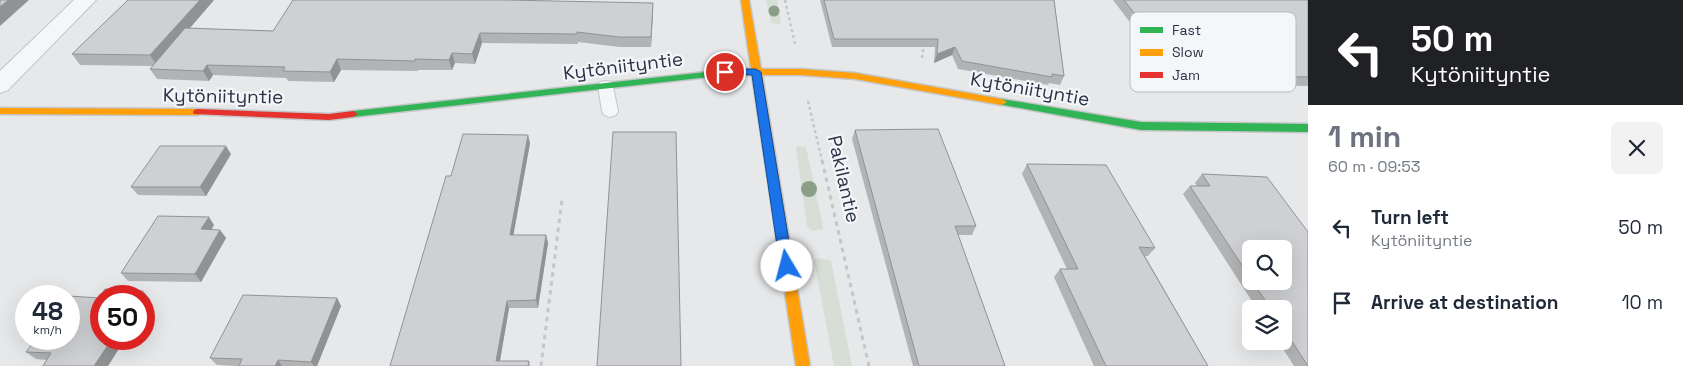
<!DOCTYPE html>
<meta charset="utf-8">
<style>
body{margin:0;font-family:"Space Grotesk",sans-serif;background:#f2f2f3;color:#1f2937;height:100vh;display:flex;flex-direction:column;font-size:19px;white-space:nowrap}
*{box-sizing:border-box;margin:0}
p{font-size:16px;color:#747a83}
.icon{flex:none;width:28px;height:28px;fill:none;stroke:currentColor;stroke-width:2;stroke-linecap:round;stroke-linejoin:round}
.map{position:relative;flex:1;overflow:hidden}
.details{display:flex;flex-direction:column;background:#fff;width:375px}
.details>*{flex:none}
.top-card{background:#202124;color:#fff;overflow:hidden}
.buttons{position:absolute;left:1242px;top:240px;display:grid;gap:10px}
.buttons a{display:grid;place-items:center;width:50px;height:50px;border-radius:8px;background:#fff;box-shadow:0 5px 20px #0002;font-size:25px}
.speed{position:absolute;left:15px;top:285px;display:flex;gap:10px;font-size:25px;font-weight:700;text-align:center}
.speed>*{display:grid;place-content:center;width:65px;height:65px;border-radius:50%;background:#fff;box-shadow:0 5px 20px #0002;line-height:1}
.speed small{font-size:12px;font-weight:400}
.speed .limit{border:8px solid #d22;background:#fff;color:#111}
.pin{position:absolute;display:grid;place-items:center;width:42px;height:42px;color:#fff;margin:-21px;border:2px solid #fff;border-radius:50%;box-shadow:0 1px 5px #0007}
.me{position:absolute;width:55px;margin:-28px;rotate:352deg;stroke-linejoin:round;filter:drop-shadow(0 0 4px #0008)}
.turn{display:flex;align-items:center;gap:18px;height:105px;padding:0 20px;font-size:22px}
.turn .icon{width:65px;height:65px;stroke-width:2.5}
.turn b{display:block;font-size:35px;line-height:42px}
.round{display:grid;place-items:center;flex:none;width:52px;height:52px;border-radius:8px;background:#f2f2f3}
.summary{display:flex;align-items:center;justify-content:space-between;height:85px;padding:0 20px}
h1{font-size:30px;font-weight:700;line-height:38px;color:#6c737f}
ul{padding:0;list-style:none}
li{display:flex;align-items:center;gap:15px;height:75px;padding:0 20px}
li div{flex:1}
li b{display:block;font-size:19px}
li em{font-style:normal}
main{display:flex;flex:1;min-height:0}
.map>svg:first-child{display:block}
.green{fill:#d6ded6}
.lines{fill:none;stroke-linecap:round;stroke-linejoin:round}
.lane-casing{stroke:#c4c6c8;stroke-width:2}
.street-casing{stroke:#c4c6c8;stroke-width:2}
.fast-casing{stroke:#c4c6c8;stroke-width:3}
.slow-casing{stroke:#c4c6c8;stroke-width:3}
.jam-casing{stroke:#c4c6c8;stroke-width:3}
.path-far1{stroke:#c5c6ca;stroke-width:2.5;stroke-dasharray:3 3;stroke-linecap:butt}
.path{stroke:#c5c6ca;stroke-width:3;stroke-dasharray:4.5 4.5;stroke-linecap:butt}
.lane{fill:#f5f6f7;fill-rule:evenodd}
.street{fill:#f5f6f7;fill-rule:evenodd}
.fast{fill:#30b455;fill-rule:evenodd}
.slow{fill:#ff9f0a;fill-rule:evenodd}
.jam{fill:#e5322d;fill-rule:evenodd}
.tree{fill:#8a9e88}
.wall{fill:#b1b3b5;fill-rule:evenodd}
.shaded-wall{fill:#909294}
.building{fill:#ced0d3;stroke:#909294}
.route{fill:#1a73e8;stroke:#114b97}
.labels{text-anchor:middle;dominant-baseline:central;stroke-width:4.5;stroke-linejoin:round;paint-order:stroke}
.street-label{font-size:19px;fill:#2b3445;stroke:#f4f6f9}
.key{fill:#f4f6f9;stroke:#b8bcc3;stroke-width:1}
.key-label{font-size:14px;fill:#2b3445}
</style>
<main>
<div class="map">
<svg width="1308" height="366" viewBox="0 0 1308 366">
<rect width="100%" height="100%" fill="#e6e8ea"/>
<path class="green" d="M 766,0 L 777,0 L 781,22 L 779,24 L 771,23 Z
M 798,146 L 806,147 L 822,222 L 823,229 L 812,231 L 807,226 L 796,147 Z
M 819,258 L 831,261 L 852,366 L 834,366 L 814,260 Z"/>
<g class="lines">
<defs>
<path id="lane" d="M 606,81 L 612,82 L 618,111 L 616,115 L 610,117 L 604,115 L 602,111 L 598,86 L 600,82 Z"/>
<path id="street" d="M 74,0 L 96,0 L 8,90 L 0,93 L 0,71 Z"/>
<path id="fast" d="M 733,69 L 738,72 L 736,74 L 353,117 L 348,114 L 353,111 Z
M 1002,99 L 1141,122 L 1308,124 L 1308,132 L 1141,130 L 998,104 L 997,102 Z"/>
<path id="slow" d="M 741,0 L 749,0 L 761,69 L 801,69 L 855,73 L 1002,99 L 1007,102 L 1002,105 L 855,79 L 801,75 L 762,75 L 810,366 L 796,366 L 752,75 L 733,75 L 728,72 L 733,69 L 751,69 Z
M 0,108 L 198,109 L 203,112 L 198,115 L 0,114 Z"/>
<path id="jam" d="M 198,109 L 329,114 L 353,111 L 358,114 L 353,117 L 329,120 L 194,114 L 193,112 L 194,110 Z"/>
</defs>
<use href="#lane" class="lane-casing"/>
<use href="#street" class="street-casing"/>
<use href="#fast" class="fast-casing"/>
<use href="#slow" class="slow-casing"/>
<use href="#jam" class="jam-casing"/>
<path class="path-far1" d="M 785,0 L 795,44
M 922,58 L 924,45
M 808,101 L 822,161"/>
<path class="path" d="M 822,160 L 869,366
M 541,366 L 562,200"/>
<use href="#lane" class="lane"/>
<use href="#street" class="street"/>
<use href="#fast" class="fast"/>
<use href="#slow" class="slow"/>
<use href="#jam" class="jam"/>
</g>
<g class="tree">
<circle cx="774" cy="11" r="5.5"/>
<circle cx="809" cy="189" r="8"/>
</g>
<path class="wall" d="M 128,0 L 214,0 L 190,28 L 273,31 L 653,3 L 651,47 L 620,47 L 578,42 L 578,44 L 482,43 L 475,64 L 455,63 L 452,70 L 418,70 L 418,71 L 341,70 L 334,82 L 288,81 L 286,78 L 213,75 L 209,81 L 157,79 L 150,69 L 153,66 L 80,65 L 72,54 Z
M 820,0 L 1054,0 L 1064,76 L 1060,85 L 1049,83 L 1048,85 L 958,69 L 952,55 L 934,63 L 935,47 L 832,47 Z
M 1113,0 L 1308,0 L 1308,86 L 1176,83 Z
M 855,130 L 976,226 L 972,235 L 958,235 L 1005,366 L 913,366 L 852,139 Z
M 530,143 L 513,235 L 546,235 L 548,243 L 538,308 L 509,308 L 500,361 L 529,361 L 530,366 L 390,366 Z
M 231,154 L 206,196 L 138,195 L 131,187 Z
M 1027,164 L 1155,248 L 1148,256 L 1145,256 L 1208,366 L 1094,366 L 1054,277 L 1060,269 L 1067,269 L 1022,174 Z
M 1202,174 L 1308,232 L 1308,366 L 1294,366 L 1278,341 L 1284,341 L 1284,309 L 1257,309 L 1183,194 L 1190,186 L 1197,186 L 1195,183 ZM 1251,249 L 1284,281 L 1251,281 Z
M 214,225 L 211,230 L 220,230 L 226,238 L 201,282 L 128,281 L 121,273 Z
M 337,298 L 341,306 L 317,366 L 237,366 L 217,365 L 210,358 Z
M 125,339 L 108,366 L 43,366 L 47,360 L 36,359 L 26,352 Z"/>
<path class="shaded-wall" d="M 8,0 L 29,0 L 0,26 L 0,7 Z
M 200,0 L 214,0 L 157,66 L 150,55 Z
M 653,3 L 653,13 L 651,47 L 651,37 Z
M 480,33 L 482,43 L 475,64 L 472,54 Z
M 955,47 L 952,55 L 934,63 L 937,54 Z
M 452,53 L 455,63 L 452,70 L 449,60 Z
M 337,59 L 341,70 L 334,82 L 330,72 Z
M 207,65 L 213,75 L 209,81 L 203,71 Z
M 528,135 L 530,143 L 512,243 L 510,235 Z
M 226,146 L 231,154 L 206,196 L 200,187 Z
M 209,217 L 214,225 L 207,237 L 201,229 Z
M 220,230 L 226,238 L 201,282 L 195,274 Z
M 546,235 L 548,243 L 538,308 L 536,300 Z
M 143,291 L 150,299 L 144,309 L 144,296 L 140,296 Z
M 337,298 L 341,306 L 317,366 L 314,366 L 311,362 Z
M 507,301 L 509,308 L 499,366 L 496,361 Z
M 112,339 L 125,339 L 108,366 L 94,366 Z
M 278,360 L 282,366 L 275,366 Z"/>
<path class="building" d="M 0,0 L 8,0 L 0,7 Z
M 128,0 L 200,0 L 150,55 L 72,54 Z
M 293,0 L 506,0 L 653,3 L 651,37 L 619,37 L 577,32 L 577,34 L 480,33 L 472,54 L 452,53 L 449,60 L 415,59 L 415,61 L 337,59 L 330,72 L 283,71 L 285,67 L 207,65 L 203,71 L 150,69 L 185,28 L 273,31 Z
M 824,0 L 1054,0 L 1064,76 L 1052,74 L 1052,77 L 962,61 L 955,47 L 937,54 L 938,39 L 834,39 Z
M 1124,0 L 1308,0 L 1308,77 L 1182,75 Z
M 938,129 L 976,226 L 955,226 L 1005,366 L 919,366 L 855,130 Z
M 613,132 L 676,132 L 681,366 L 597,366 Z
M 463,134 L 528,135 L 510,235 L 546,235 L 536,300 L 507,301 L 496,361 L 529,361 L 528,366 L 390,366 L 446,176 L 451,176 Z
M 160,146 L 226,146 L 200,187 L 131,187 Z
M 1027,164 L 1106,165 L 1155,248 L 1139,247 L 1208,366 L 1106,366 L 1060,269 L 1078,269 Z
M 1202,174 L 1267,177 L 1308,232 L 1308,366 L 1284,329 L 1284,309 L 1271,309 L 1252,281 L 1284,281 L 1284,249 L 1251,249 L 1251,279 L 1190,186 L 1210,186 Z
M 158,216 L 209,217 L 201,229 L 220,230 L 195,274 L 121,273 Z
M 105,289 L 143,291 L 140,296 L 101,296 L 101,339 L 112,339 L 94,366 L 43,366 L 51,353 L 26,352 L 36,339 L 69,339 L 69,296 L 99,298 Z
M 243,295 L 337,298 L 311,362 L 278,360 L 275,366 L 239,366 L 242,359 L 210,358 Z"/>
<path class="route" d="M 725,69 L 756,69 L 761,72 L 793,266 L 791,269 L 782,269 L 780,266 L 752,75 L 722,74 L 722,70 Z"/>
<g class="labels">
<g class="street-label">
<text transform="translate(623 66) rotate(-7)">Kytöniityntie</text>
<text transform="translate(1030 89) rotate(10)">Kytöniityntie</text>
<text transform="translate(223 96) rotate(1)">Kytöniityntie</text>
<text transform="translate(844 179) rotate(77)">Pakilantie</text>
</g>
</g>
<rect x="1130" y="12" width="166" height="80" rx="8" class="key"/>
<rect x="1140" y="27" width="23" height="6" fill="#30b455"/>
<rect x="1140" y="49" width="23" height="7" fill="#ff9f0a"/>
<rect x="1140" y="72" width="23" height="6" fill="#e5322d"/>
<g class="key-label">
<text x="1172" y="35">Fast</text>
<text x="1172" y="57">Slow</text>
<text x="1172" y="80">Jam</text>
</g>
</svg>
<div class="buttons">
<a><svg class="icon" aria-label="search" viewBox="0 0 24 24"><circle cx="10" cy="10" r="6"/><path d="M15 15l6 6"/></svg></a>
<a><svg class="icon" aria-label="layers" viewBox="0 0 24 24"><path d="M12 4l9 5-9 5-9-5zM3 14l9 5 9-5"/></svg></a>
</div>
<div class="speed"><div>48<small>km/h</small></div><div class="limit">50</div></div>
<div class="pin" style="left:725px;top:72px;background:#d93025"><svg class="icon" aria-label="arrive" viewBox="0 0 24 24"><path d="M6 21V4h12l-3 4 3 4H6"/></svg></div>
<svg class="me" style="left:787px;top:266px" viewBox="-20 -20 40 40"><circle r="19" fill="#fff"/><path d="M0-13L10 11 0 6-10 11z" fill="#1a73e8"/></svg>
</div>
<section class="details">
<div class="top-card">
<div class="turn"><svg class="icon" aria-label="left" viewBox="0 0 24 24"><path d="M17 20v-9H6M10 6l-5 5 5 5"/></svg><div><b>50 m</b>Kytöniityntie</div></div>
</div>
<div class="summary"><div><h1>1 min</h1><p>60 m · 09:53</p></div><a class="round"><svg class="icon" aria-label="close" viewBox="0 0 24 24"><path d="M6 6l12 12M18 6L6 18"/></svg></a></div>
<ul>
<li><svg class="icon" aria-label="left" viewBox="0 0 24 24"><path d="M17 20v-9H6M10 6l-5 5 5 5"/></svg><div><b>Turn left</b><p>Kytöniityntie</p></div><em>50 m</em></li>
<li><svg class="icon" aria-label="arrive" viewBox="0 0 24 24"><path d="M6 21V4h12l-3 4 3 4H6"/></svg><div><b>Arrive at destination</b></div><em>10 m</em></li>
</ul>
</section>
</main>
